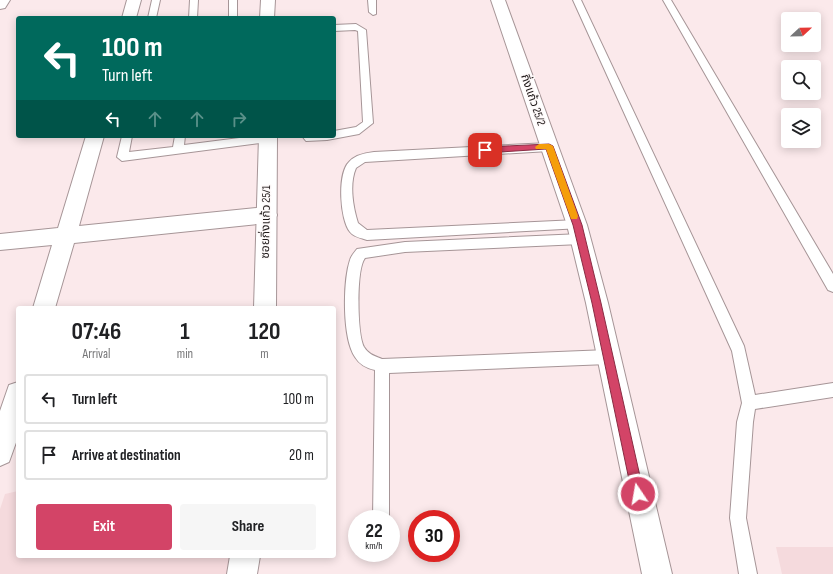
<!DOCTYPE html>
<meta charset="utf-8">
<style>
body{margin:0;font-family:"Sofia Sans Condensed","Noto Sans Thai",sans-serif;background:#f6f6f6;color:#202124;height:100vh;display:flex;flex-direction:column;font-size:15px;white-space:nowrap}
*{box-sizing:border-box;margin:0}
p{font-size:13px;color:#757577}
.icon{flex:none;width:22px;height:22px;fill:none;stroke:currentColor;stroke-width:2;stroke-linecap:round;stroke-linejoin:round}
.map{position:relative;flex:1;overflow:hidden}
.sheet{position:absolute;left:16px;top:306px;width:320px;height:252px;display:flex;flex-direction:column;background:#fff;border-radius:4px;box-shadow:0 2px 10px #0003}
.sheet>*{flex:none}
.banner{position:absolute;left:16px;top:16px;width:320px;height:122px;border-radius:4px;box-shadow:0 2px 10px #0003;background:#00695c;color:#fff;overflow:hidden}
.needle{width:26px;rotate:68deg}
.tools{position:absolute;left:781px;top:12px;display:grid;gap:8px}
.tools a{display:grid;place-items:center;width:40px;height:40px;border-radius:4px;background:#fff;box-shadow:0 2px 10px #0003;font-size:20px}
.speed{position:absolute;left:348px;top:510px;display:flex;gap:8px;font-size:20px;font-weight:700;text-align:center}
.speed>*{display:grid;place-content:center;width:52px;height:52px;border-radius:50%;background:#fff;box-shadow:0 2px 10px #0003;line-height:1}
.speed small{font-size:10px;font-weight:400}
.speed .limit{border:6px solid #d22;background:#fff;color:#111}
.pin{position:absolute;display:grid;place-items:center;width:34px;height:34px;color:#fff;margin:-17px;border-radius:8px;box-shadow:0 2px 6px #0006}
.me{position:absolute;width:44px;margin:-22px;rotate:348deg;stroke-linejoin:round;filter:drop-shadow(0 0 3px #0008)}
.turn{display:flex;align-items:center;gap:14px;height:84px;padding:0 20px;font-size:18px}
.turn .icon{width:52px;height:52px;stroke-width:2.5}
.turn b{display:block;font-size:28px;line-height:34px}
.lanes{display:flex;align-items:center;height:38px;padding:0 20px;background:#0003;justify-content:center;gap:20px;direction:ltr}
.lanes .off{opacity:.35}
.eta{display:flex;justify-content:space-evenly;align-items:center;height:68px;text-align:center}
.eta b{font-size:24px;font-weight:700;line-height:28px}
.cta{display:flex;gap:8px;margin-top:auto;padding:8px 20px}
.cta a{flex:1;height:46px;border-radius:4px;background:#d34467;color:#fff;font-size:16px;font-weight:700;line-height:46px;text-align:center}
.cta a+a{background:#f6f6f6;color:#202124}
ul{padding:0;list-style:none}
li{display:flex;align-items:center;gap:12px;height:50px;margin:0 8px 6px;padding:0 12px;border:2px solid #e0e0e0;border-radius:4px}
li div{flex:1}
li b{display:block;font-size:15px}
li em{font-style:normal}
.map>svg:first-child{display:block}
.built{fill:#f5dadd}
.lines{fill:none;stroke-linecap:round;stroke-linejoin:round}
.service-casing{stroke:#a69597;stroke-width:2}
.minor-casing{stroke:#a69597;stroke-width:2}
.tertiary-casing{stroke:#a69597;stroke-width:2}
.service{fill:#fff;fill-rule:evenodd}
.minor{fill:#fff;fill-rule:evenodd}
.tertiary{fill:#fff;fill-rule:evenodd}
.route{fill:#d34467;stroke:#892c43}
.slow{fill:#f59e0b}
.labels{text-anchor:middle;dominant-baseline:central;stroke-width:3;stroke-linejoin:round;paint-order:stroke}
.street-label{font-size:12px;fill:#211b1b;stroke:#fefafa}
</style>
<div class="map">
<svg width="833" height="574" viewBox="0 0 833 574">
<rect width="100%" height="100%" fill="#fbe9eb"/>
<path class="built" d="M 18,491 L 18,556 L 232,556 L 230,574 L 0,574 L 0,509 L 5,494 Z
M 776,547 L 833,547 L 833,574 L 782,574 Z"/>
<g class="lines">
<defs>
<path id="service" d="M 152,0 L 160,0 L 156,18 L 148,18 Z
M 190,0 L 198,0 L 197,18 L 189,18 Z
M 229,0 L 237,0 L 237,18 L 229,18 Z
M 368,0 L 376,0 L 376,14 L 373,15 L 369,12 Z
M 573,0 L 581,0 L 744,346 L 755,395 L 833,383 L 833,397 L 755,409 L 753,422 L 746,518 L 757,574 L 739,574 L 730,518 L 737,422 L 742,403 L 732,351 Z
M 663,0 L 671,0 L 833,274 L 833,292 L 828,290 Z
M 356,24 L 366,30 L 373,123 L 359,134 L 327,140 L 306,141 L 302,136 L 334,136 L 334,131 L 356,127 L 363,122 L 358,31 L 355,30 L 334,31 L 334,25 Z
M 122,136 L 132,136 L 129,152 L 173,147 L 175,136 L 185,136 L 184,145 L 255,136 L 272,136 L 273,138 L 268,142 L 122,161 L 117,157 Z
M 549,143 L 554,147 L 549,151 L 365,162 L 356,168 C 349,184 353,207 358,223 L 367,230 L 577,220 L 581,222 L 583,225 L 581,228 L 367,240 C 361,238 354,237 350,232 C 340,220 337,174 349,162 C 355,155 365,153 374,152 Z
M 581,234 L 585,235 L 587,239 L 585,243 L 581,244 L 405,252 L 365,258 C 356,269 357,334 364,347 C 369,355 375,356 382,359 L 608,350 L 613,352 L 615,357 L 613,362 L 608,364 L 389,373 L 389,519 L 373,519 L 375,370 C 366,368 360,365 355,357 C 342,338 343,281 350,260 C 351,256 354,253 357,249 L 405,242 Z"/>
<path id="minor" d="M 0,0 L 10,0 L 5,8 L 0,9 Z
M 127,0 L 141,0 L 136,18 L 122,18 Z
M 491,0 L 505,0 L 587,225 L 608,303 L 672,574 L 642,574 L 586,303 L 567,225 Z
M 86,136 L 104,136 L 79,226 L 267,207 L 274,209 L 277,215 L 274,221 L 267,223 L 74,243 L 55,308 L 33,308 L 52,245 L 0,250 L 0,234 L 58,228 Z
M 18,382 L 18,437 L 9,462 L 0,466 L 0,411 L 9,385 Z"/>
<path id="tertiary" d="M 261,0 L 275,0 L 274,18 L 260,18 Z
M 259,136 L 277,136 L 276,308 L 254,308 Z
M 230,556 L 260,556 L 257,574 L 227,574 Z"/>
</defs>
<use href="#service" class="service-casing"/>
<use href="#minor" class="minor-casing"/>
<use href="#tertiary" class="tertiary-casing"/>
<use href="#service" class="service"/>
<use href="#minor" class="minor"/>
<use href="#tertiary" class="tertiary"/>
</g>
<path class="route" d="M 549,144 L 553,146 L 582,225 L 601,303 L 644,494 L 642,498 L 638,499 L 634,498 L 632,494 L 592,303 L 573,225 L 546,149 L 485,153 L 481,150 L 485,147 Z"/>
<path class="slow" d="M 539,144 L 549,144 L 553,146 L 578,216 L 577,219 L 571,219 L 570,216 L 546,149 L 536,149 L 535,147 Z"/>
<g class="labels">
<g class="street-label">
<text transform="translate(533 100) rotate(71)">กิ่งแก้ว 25/2</text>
<text transform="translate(266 222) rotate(-89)">ซอยกิ่งแก้ว 25/1</text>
</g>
</g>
</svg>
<div class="tools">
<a><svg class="needle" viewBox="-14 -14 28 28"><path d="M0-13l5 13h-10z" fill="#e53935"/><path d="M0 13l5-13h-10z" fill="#757577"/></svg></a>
<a><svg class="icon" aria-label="search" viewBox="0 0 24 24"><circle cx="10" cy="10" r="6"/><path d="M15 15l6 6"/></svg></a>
<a><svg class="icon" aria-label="layers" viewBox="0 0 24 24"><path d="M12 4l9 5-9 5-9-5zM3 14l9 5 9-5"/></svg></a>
</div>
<div class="speed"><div>22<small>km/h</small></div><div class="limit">30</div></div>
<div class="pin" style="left:485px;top:150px;background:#d93025"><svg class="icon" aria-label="arrive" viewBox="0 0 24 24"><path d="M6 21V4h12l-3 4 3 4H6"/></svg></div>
<svg class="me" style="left:638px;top:494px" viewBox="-20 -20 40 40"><circle r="17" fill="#d34467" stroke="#fff" stroke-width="3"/><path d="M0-11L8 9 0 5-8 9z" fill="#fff"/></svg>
<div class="banner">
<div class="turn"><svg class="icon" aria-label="left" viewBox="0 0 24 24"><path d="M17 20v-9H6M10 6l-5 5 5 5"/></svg><div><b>100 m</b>Turn left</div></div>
<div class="lanes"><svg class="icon" aria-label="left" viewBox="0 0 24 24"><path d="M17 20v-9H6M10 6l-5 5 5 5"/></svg><svg class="icon off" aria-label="ahead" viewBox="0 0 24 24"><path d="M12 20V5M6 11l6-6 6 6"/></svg><svg class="icon off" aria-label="ahead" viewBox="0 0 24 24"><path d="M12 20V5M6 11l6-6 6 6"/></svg><svg class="icon off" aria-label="right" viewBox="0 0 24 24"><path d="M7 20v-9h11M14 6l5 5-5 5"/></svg></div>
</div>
<section class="sheet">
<div class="eta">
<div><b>07:46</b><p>Arrival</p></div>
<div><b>1</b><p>min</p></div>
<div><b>120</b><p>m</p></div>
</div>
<ul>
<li><svg class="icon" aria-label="left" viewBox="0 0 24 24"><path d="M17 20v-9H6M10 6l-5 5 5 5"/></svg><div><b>Turn left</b></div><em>100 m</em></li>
<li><svg class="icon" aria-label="arrive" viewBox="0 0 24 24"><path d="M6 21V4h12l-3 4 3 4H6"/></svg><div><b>Arrive at destination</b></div><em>20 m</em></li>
</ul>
<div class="cta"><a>Exit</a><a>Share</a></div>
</section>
</div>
